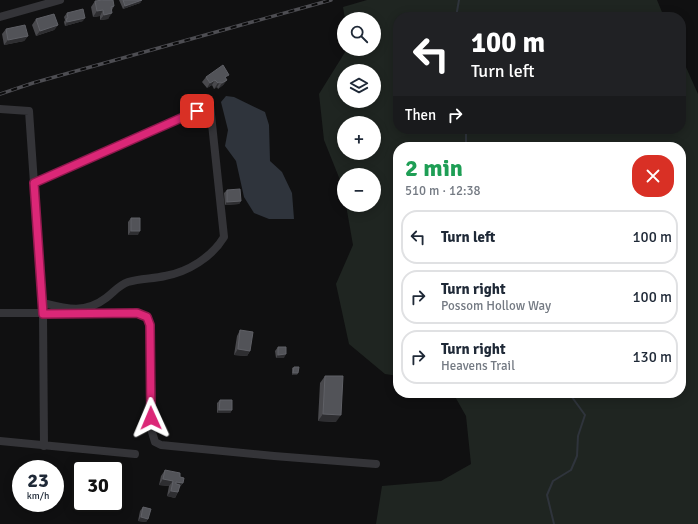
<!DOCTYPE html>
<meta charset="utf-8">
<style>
body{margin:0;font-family:Signika,sans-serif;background:#f2f2f3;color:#1f2937;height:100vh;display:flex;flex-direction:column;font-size:15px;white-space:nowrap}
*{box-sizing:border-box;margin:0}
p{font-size:13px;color:#747a83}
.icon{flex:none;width:22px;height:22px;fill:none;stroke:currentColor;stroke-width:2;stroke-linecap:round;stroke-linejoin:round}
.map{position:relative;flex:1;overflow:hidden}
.side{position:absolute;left:393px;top:142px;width:293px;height:256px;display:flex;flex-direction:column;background:#fff;border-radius:16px;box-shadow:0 2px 10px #0003}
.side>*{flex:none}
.top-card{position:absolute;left:393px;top:12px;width:293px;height:122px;border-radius:16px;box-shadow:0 2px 10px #0003;background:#202124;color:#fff;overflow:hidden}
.buttons{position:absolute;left:337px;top:12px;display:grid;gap:8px}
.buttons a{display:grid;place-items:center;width:44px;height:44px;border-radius:50%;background:#fff;box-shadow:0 2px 10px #0003;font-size:20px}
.speed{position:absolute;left:12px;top:460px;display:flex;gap:8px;font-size:20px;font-weight:700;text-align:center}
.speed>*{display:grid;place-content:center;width:52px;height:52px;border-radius:50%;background:#fff;box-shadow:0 2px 10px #0003;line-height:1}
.speed small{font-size:10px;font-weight:400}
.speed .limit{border:2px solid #111;border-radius:6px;background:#fff;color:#111}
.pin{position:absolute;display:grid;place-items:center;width:34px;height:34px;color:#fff;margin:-17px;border-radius:8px;box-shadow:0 2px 6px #0006}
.me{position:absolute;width:44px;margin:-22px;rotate:359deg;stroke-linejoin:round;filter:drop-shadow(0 0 3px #0008)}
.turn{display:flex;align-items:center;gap:14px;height:84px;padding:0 12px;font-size:18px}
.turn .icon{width:52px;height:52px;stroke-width:2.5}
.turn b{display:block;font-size:28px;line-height:34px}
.then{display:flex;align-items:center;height:38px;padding:0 12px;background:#0003;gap:8px;font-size:15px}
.round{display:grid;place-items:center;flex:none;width:42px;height:42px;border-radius:16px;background:#f2f2f3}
.headline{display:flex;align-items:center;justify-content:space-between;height:68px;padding:0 12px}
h1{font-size:24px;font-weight:700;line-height:30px;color:#1e9e55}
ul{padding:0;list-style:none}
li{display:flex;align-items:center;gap:12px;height:54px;margin:0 8px 6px;padding:0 4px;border:2px solid #e0e1e3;border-radius:16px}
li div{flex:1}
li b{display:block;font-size:15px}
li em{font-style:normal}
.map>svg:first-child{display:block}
.green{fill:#1f2521;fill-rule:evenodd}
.water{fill:#2f343c}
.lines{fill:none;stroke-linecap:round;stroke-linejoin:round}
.stream{stroke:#2f343c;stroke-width:2}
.minor{stroke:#343438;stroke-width:8}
.rail-casing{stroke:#4d4d52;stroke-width:3.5}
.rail{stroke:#0b0b0c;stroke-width:2;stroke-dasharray:6;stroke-linecap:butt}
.wall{fill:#49494d}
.shaded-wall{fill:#2e2e31}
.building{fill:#525358;stroke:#5f6066}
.route-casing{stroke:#8e194d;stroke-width:10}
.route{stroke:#db2777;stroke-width:7}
</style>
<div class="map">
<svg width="698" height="524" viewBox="0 0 698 524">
<rect width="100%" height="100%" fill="#101011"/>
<path class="green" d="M 367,0 L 657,0 L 664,17 L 398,17 L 398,129 L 681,129 L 681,56 L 698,94 L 698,524 L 376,524 L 382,486 L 441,481 L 471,464 L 466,416 L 453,393 L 681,393 L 681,147 L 398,147 L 398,376 L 385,374 L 349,344 L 336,284 L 353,245 L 346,205 L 374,205 L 374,175 L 344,175 L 344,190 L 324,140 L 319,94 L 347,49 L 374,49 L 374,19 L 345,19 L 343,7 ZM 344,71 L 374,71 L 374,101 L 344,101 ZM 344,123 L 374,123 L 374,153 L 344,153 Z"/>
<path class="water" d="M 226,96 L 234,97 L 265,112 L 269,125 L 270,161 L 282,172 L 292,193 L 294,219 L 269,219 L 254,213 L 244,197 L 236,161 L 225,146 L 228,130 L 221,102 Z"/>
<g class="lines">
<path class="stream" d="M 456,17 L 459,0
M 466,129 L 466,147
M 554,524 L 547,495 L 553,481 L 571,470 L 577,456 L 578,436 L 585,415 L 569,393"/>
<path class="minor" d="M 0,17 L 60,0
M 0,109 L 29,111 L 43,314 L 44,446
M 34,183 L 210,105 L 224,237 C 212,257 188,272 165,276 C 153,279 140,278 128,282 C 119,285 114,292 106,298 C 85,314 67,309 43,303
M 0,313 L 137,313 L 147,317 L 150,325 L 152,432 L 155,442 L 161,445 L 274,456 L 376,464
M 0,441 L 135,454"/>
<defs>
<path id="rail" d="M 0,94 L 33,83 L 331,0"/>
</defs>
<use href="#rail" class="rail-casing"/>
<use href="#rail" class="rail"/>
</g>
<path class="wall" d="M 119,0 L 142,0 L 140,3 L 123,9 Z
M 95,1 L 114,6 L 112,10 L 108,19 L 100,20 L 100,16 L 93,17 L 91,7 Z
M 67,13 L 83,21 L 65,26 L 64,22 L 65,20 L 64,17 Z
M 36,19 L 58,25 L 54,30 L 36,36 L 32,25 Z
M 6,29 L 28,36 L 24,41 L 4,45 L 2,34 Z
M 206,77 L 226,79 L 227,80 L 223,85 L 218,89 L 217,87 L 214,89 L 212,85 L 207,88 L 202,82 Z
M 227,190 L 241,201 L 239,204 L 225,205 L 224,193 Z
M 131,218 L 138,235 L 128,235 L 128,222 Z
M 240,330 L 250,351 L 247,356 L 234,355 L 237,336 Z
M 278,347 L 284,358 L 276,358 L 275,351 Z
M 294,367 L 297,375 L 292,375 L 292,368 Z
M 325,376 L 336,422 L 318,421 L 320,383 Z
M 220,400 L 232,410 L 230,413 L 217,413 L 217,403 Z
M 165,470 L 180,477 L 183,483 L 179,488 L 178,492 L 175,498 L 167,496 L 169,486 L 159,485 L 161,476 Z
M 143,507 L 148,519 L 146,522 L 138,521 L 140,511 Z"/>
<path class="shaded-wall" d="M 142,0 L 140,3 L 123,9 L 125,6 Z
M 103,10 L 100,16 L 93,17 L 97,11 Z
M 112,13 L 108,19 L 100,20 L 104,15 Z
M 85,18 L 83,21 L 65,26 L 67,22 Z
M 58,25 L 54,30 L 36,36 L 40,31 Z
M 28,36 L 24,41 L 4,45 L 8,40 Z
M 215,80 L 212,85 L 207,88 L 210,83 Z
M 227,80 L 223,85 L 218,89 L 222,83 Z
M 220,82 L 217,87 L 214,89 L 218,83 Z
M 241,201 L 239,204 L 225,205 L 227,202 Z
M 131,231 L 140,231 L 138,235 L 128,235 Z
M 238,349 L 250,351 L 247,356 L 234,355 Z
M 286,354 L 284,358 L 276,358 L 278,355 Z
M 293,373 L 298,373 L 297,375 L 292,375 Z
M 219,410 L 232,410 L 230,413 L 217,413 Z
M 323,414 L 341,415 L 336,422 L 318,421 Z
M 163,479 L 173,481 L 169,486 L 159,485 Z
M 176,482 L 183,483 L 179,488 L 172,487 Z
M 171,491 L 178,492 L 175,498 L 167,496 Z
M 141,517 L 148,519 L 146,522 L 138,521 Z"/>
<path class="building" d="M 103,0 L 113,0 L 114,6 L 111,7 L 112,13 L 104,15 L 103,10 L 97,11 L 95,1 Z
M 123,0 L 142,0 L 125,6 Z
M 83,9 L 85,18 L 67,22 L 66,19 L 68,18 L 67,13 Z
M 54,14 L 58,25 L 40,31 L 36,19 Z
M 25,25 L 28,36 L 8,40 L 6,29 Z
M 223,65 L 229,75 L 225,77 L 227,80 L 222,83 L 220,82 L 218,83 L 215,80 L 210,83 L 206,77 Z
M 240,189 L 241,201 L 227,202 L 227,190 Z
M 131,218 L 140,218 L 140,231 L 131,231 Z
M 240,330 L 253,332 L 250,351 L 238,349 Z
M 278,347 L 286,347 L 286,354 L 278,355 Z
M 294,367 L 299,367 L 298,373 L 293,373 Z
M 325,376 L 343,376 L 341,415 L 323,414 Z
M 220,400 L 232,400 L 232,410 L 219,410 Z
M 165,470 L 180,473 L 180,477 L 184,478 L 183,483 L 176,482 L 176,484 L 180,485 L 178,492 L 171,491 L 173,481 L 163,479 Z
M 143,507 L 151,509 L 148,519 L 141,517 Z"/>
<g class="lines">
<defs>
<path id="route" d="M 151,418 L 150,325 L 147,317 L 137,313 L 43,314 L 34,183 L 197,111"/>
</defs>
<use href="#route" class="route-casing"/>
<use href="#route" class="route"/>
</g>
</svg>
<div class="buttons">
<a><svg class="icon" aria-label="search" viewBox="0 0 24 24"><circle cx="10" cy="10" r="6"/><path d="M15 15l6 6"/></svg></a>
<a><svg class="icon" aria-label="layers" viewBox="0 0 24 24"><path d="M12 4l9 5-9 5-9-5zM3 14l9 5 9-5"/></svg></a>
<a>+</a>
<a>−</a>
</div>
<div class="speed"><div>23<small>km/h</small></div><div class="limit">30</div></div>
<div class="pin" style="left:197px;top:111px;background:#d93025"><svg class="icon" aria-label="arrive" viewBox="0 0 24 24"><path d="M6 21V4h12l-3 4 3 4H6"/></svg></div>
<svg class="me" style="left:151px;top:418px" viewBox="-20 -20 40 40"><path d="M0-17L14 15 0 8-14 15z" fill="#db2777" stroke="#fff" stroke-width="4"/></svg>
<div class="top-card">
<div class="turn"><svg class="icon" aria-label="left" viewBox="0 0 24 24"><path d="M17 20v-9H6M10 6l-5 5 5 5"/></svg><div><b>100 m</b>Turn left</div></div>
<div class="then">Then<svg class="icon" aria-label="right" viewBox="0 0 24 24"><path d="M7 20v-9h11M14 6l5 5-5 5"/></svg></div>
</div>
<section class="side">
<div class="headline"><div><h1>2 min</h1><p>510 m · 12:38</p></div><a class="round" style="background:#d93025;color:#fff"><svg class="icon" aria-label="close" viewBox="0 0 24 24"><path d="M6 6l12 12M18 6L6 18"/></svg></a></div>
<ul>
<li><svg class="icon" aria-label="left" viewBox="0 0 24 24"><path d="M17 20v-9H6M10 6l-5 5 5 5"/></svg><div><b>Turn left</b></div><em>100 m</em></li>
<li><svg class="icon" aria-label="right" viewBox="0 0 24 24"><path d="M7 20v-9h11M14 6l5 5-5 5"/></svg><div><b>Turn right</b><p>Possom Hollow Way</p></div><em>100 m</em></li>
<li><svg class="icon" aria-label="right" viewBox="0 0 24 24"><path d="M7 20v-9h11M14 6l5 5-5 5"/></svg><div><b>Turn right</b><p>Heavens Trail</p></div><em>130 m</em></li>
</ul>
</section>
</div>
